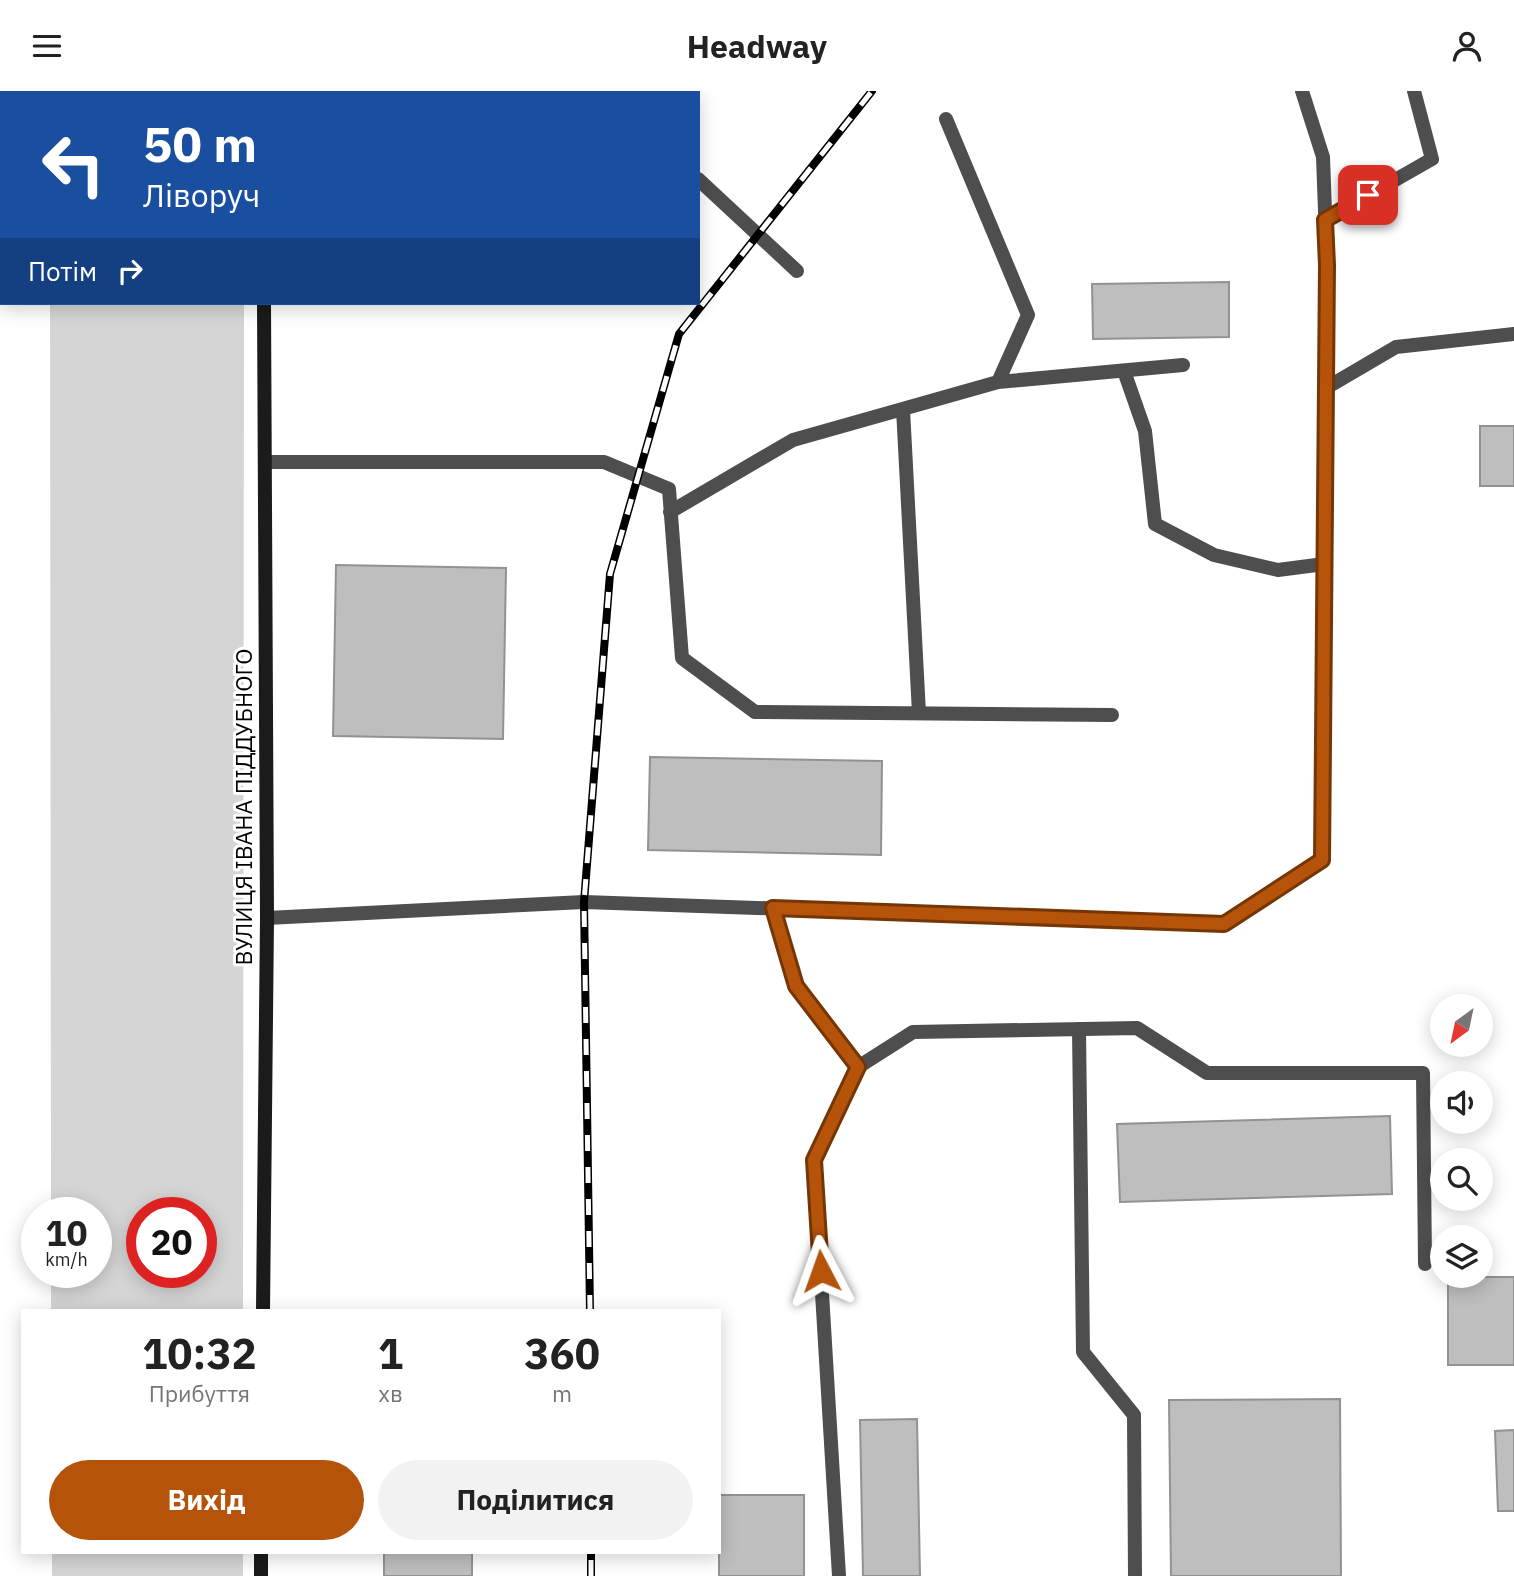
<!DOCTYPE html>
<html lang="uk">
<meta charset="utf-8">
<style>
body{margin:0;font-family:"IBM Plex Sans",sans-serif;background:#f2f2f2;color:#222;height:100vh;display:flex;flex-direction:column;font-size:26px;white-space:nowrap}
*{box-sizing:border-box;margin:0}
p{font-size:23px;color:#767676}
.icon{flex:none;width:38px;height:38px;fill:none;stroke:currentColor;stroke-width:2;stroke-linecap:round;stroke-linejoin:round}
.map{position:relative;flex:1;overflow:hidden}
.sheet{position:absolute;left:21px;top:1218px;width:700px;height:245px;display:flex;flex-direction:column;background:#fff;border-radius:0px;box-shadow:0 4px 18px #0003}
.sheet>*{flex:none}
.guide{position:absolute;left:0px;top:0px;width:700px;height:214px;box-shadow:0 4px 18px #0003;background:#1a4fa0;color:#fff;overflow:hidden}
.needle{width:46px;rotate:213deg}
.fabs{position:absolute;left:1430px;top:903px;display:grid;gap:14px}
.fabs a{display:grid;place-items:center;width:63px;height:63px;border-radius:50%;background:#fff;box-shadow:0 4px 18px #0003;font-size:35px}
.speed{position:absolute;left:21px;top:1106px;display:flex;gap:14px;font-size:35px;font-weight:700;text-align:center}
.speed>*{display:grid;place-content:center;width:91px;height:91px;border-radius:50%;background:#fff;box-shadow:0 4px 18px #0003;line-height:1}
.speed small{font-size:18px;font-weight:400}
.speed .limit{border:10px solid #d22;background:#fff;color:#111}
.pin{position:absolute;display:grid;place-items:center;width:60px;height:60px;color:#fff;margin:-30px;border-radius:14px;box-shadow:0 4px 10px #0006}
.me{position:absolute;width:77px;margin:-38px;rotate:356deg;stroke-linejoin:round;filter:drop-shadow(0 0 5px #0008)}
.turn{display:flex;align-items:center;gap:24px;height:147px;padding:0 28px;font-size:32px}
.turn .icon{width:91px;height:91px;stroke-width:2.5}
.turn b{display:block;font-size:49px;line-height:60px}
.then{display:flex;align-items:center;height:66px;padding:0 28px;background:#0003;gap:14px;font-size:26px}
.eta{display:flex;justify-content:space-evenly;align-items:center;height:119px;text-align:center}
.eta b{font-size:42px;font-weight:700;line-height:49px}
.action{display:flex;gap:14px;margin-top:auto;padding:14px 28px}
.action a{flex:1;height:80px;border-radius:42px;background:#b45309;color:#fff;font-size:28px;font-weight:700;line-height:80px;text-align:center}
.action a+a{background:#f2f2f2;color:#222}
header{display:flex;justify-content:space-between;align-items:center;height:91px;padding:0 28px;background:#fff;font-size:32px;font-weight:700}
.map>svg:first-child{display:block}
.green{fill:#d5d5d5;fill-rule:evenodd}
.building{fill:#bebebe;stroke:#929292;stroke-width:2}
.lines{fill:none;stroke-linecap:round;stroke-linejoin:round}
.lane{stroke:#4e4e4e;stroke-width:14}
.secondary{stroke:#1b1b1b;stroke-width:14}
.rail-casing{stroke:#000;stroke-width:8}
.rail{stroke:#fff;stroke-width:5;stroke-dasharray:16;stroke-linecap:butt}
.route-casing{stroke:#753606;stroke-width:18}
.route{stroke:#b45309;stroke-width:12}
.labels{text-anchor:middle;dominant-baseline:central;stroke-width:6;stroke-linejoin:round;paint-order:stroke}
.street-label{font-size:23px;fill:#000;stroke:#fff}
</style>
<header><svg class="icon" aria-label="menu" viewBox="0 0 24 24"><path d="M4 6h16M4 12h16M4 18h16"/></svg>Headway<svg class="icon" aria-label="person" viewBox="0 0 24 24"><circle cx="12" cy="8" r="4"/><path d="M4 21q1-7 8-7t8 7"/></svg></header>
<div class="map">
<svg width="1514" height="1485" viewBox="0 0 1514 1485">
<rect width="100%" height="100%" fill="#fff"/>
<path class="green" d="M 50,212 L 244,212 L 243,1220 L 51,1220 L 51,1181 L 96,1181 L 96,1122 L 51,1122 ZM 142,1122 L 201,1122 L 201,1181 L 142,1181 Z
M 52,1461 L 243,1461 L 243,1485 L 52,1485 Z"/>
<path class="building" d="M 1229,191 L 1229,246 L 1093,248 L 1092,193 Z
M 1480,335 L 1514,335 L 1514,395 L 1480,395 Z
M 336,474 L 506,477 L 503,648 L 333,645 Z
M 650,666 L 882,670 L 881,764 L 648,759 Z
M 1390,1025 L 1392,1103 L 1120,1111 L 1117,1033 Z
M 1448,1186 L 1514,1186 L 1514,1274 L 1448,1274 Z
M 1340,1308 L 1341,1485 L 1171,1485 L 1169,1309 Z
M 917,1328 L 920,1485 L 863,1485 L 860,1329 Z
M 1514,1339 L 1514,1420 L 1498,1420 L 1495,1340 Z
M 719,1404 L 804,1404 L 804,1485 L 719,1485 Z
M 384,1461 L 472,1461 L 472,1485 L 384,1485 Z"/>
<g class="lines">
<path class="lane" d="M 621,0 L 621,2
M 690,0 L 690,2
M 698,88 L 797,180
M 1325,129 L 1432,68 L 1414,0
M 1124,280 L 1145,340 L 1155,433 L 1214,464 L 1278,479 L 1324,473
M 998,291 L 1183,274
M 1326,297 L 1396,256 L 1514,243
M 903,318 L 919,622
M 265,371 L 604,371 L 669,398 L 682,567 L 755,621 L 1112,624
M 670,421 L 793,349 L 998,291 L 1028,224 L 946,28
M 773,817 L 796,895 L 858,976 L 814,1069 L 839,1485
M 267,827 L 584,811 L 1224,833 L 1322,769 L 1327,174 L 1323,66 L 1302,0
M 1079,938 L 1083,1261 L 1134,1324 L 1135,1485
M 858,976 L 913,941 L 1137,937 L 1207,982 L 1423,982 L 1425,1173"/>
<path class="secondary" d="M 263,0 L 263,2
M 263,1220 L 267,827 L 264,212
M 261,1485 L 261,1461"/>
<defs>
<path id="rail" d="M 590,1220 L 584,811 L 610,483 L 679,243 L 872,0
M 591,1485 L 591,1461"/>
</defs>
<use href="#rail" class="rail-casing"/>
<use href="#rail" class="rail"/>
</g>
<g class="lines">
<defs>
<path id="route" d="M 821,1180 L 814,1069 L 858,976 L 796,895 L 773,817 L 1224,833 L 1322,769 L 1327,174 L 1325,129 L 1368,104"/>
</defs>
<use href="#route" class="route-casing"/>
<use href="#route" class="route"/>
</g>
<g class="labels">
<g class="street-label">
<text transform="translate(243 716) rotate(-90)">ВУЛИЦЯ ІВАНА ПІДДУБНОГО</text>
</g>
</g>
</svg>
<div class="fabs">
<a><svg class="needle" viewBox="-14 -14 28 28"><path d="M0-13l5 13h-10z" fill="#e53935"/><path d="M0 13l5-13h-10z" fill="#767676"/></svg></a>
<a><svg class="icon" aria-label="sound" viewBox="0 0 24 24"><path d="M4 9h4l5-4v14l-5-4H4zM17 9q2 3 0 6"/></svg></a>
<a><svg class="icon" aria-label="search" viewBox="0 0 24 24"><circle cx="10" cy="10" r="6"/><path d="M15 15l6 6"/></svg></a>
<a><svg class="icon" aria-label="layers" viewBox="0 0 24 24"><path d="M12 4l9 5-9 5-9-5zM3 14l9 5 9-5"/></svg></a>
</div>
<div class="speed"><div>10<small>km/h</small></div><div class="limit">20</div></div>
<div class="pin" style="left:1368px;top:104px;background:#d93025"><svg class="icon" aria-label="arrive" viewBox="0 0 24 24"><path d="M6 21V4h12l-3 4 3 4H6"/></svg></div>
<svg class="me" style="left:821px;top:1180px" viewBox="-20 -20 40 40"><path d="M0-17L14 15 0 8-14 15z" fill="#b45309" stroke="#fff" stroke-width="4"/></svg>
<div class="guide">
<div class="turn"><svg class="icon" aria-label="left" viewBox="0 0 24 24"><path d="M17 20v-9H6M10 6l-5 5 5 5"/></svg><div><b>50 m</b>Ліворуч</div></div>
<div class="then">Потім<svg class="icon" aria-label="right" viewBox="0 0 24 24"><path d="M7 20v-9h11M14 6l5 5-5 5"/></svg></div>
</div>
<section class="sheet">
<div class="eta">
<div><b>10:32</b><p>Прибуття</p></div>
<div><b>1</b><p>хв</p></div>
<div><b>360</b><p>m</p></div>
</div>
<div class="action"><a>Вихід</a><a>Поділитися</a></div>
</section>
</div>
